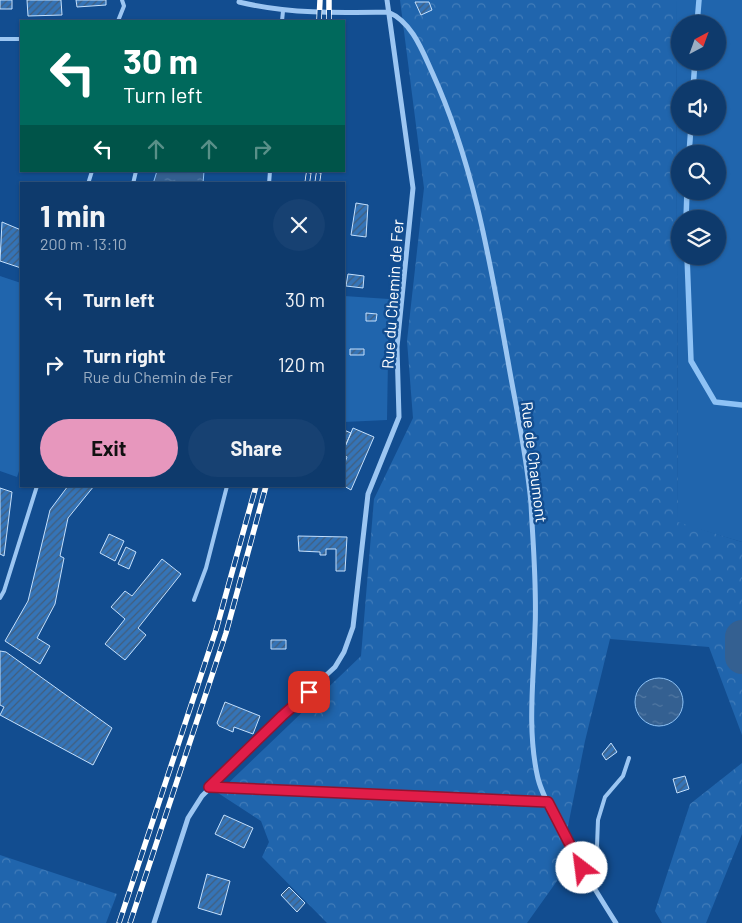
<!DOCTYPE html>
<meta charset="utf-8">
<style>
body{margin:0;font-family:Barlow,sans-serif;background:#174172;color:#f1f3f6;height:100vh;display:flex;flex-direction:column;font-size:19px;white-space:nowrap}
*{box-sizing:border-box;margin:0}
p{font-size:16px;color:#9badc2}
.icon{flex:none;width:28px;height:28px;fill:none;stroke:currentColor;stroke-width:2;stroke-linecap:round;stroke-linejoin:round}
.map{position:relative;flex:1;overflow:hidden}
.panel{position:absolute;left:20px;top:182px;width:325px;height:305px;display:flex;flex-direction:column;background:#0e3a6c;border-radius:0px;box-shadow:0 1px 4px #0004,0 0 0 1px #2e547f}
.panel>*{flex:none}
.hud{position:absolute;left:20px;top:20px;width:325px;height:152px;border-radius:0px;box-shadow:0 1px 4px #0004,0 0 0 1px #2e547f;background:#00695c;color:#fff;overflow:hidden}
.needle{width:32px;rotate:41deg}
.fabs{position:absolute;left:671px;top:15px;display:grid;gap:10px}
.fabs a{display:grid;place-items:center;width:55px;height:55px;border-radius:50%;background:#0e3a6c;box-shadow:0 1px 4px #0004,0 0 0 1px #2e547f;font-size:25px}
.pin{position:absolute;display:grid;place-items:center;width:42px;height:42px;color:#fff;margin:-21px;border-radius:10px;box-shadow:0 2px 8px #0006}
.me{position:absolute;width:55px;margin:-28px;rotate:330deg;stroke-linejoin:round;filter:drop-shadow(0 0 4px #0008)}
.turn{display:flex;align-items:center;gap:18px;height:105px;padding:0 20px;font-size:22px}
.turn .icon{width:65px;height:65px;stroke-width:2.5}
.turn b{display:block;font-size:35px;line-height:42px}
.lanes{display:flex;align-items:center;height:48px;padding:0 20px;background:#0003;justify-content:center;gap:25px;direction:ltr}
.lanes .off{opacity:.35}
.round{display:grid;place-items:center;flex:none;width:52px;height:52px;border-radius:26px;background:#174172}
.headline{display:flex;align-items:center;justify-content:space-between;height:85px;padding:0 20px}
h1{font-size:30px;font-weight:700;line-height:38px}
.action{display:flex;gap:10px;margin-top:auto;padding:10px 20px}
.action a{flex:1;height:58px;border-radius:30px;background:#e797bd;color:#111;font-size:20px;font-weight:700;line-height:58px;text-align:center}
.action a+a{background:#174172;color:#f1f3f6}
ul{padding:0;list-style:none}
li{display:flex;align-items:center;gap:15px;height:65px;padding:0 20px}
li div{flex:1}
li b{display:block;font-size:19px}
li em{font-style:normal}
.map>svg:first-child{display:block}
.green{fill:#2065ad;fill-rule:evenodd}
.forest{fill:url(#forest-crowns)}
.water{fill:url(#water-ripples);stroke:#8ec2f5}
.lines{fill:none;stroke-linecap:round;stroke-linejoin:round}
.stream{stroke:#8ec2f5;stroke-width:5.5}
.river{stroke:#346091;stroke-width:34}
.building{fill:url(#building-hatch);stroke:#c4e0fd}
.lane{stroke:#9cc6f2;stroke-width:4}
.street{stroke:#9cc6f2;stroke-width:5}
.rail-casing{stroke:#fff;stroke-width:5.5}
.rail{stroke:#124d90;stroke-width:4;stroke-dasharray:11;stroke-linecap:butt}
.route-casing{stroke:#92132f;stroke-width:12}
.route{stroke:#e11d48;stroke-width:9}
.labels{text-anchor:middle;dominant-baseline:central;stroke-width:5;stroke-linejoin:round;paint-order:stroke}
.street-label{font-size:16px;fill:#fff;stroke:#124d90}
</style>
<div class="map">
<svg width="742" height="923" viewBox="0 0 742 923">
<defs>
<pattern id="forest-crowns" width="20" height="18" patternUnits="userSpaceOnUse" patternTransform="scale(1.25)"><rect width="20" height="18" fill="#2065ad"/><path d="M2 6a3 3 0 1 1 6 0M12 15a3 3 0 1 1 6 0" fill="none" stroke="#417cb9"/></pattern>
<pattern id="water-ripples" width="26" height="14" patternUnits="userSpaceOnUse" patternTransform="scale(1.25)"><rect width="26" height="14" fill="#346091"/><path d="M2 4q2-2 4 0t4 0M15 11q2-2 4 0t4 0" fill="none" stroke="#5278a2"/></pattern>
<pattern id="building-hatch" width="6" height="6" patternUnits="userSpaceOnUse" patternTransform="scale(1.25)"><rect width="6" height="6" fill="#3574b7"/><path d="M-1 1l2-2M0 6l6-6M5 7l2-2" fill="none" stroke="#425e7c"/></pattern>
</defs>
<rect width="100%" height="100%" fill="#124d90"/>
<path class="green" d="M 676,0 L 742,0 L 742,542 L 678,523 ZM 680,24 L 718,24 L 718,61 L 680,61 ZM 680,89 L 718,89 L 718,126 L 680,126 ZM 680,154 L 718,154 L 718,191 L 680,191 ZM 680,219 L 718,219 L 718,256 L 680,256 Z
M 0,276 L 21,283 L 21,465 L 17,477 L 0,471 Z
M 344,296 L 389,299 L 387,420 L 344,422 Z"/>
<path class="forest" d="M 400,0 L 676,0 L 678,522 L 742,542 L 742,735 L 709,647 L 610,639 L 585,741 L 557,881 L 527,923 L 327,923 L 262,857 L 269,842 L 261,821 L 218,793 L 361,656 L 374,499 L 413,418 L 407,341 L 424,188 Z
M 742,763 L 742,834 L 706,923 L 662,923 L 655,911 L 690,804 Z
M 0,855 L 117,894 L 106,923 L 0,923 Z"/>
<path class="water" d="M 157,171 L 204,171 L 203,184 L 153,184 Z
M635 702a24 24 0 1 1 48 0a24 24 0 1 1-48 0Z"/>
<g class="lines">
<path class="stream" d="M 697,24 L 699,0
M 693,89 L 695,61
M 689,154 L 691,126
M 686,219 L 687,191
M 687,256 L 691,361 L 715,402 L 742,405"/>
<path class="river" d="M 742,637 L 742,657"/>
</g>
<path class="building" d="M 0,0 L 12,0 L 12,9 L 0,9 Z
M 27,0 L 61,0 L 62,15 L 28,16 Z
M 76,0 L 106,0 L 106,5 L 77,7 Z
M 415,2 L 429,2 L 432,10 L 421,15 Z
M 356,203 L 368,205 L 366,237 L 351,235 Z
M 2,222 L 21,230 L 21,268 L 0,261 Z
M 348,274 L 364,276 L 363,288 L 346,286 Z
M 366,313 L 377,314 L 376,321 L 366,321 Z
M 350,349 L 364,349 L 364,355 L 350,355 Z
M 353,428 L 374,437 L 351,490 L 344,486 L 344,465 L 347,457 L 344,455 L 344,449 Z
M 344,430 L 351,433 L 344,449 Z
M 68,486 L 94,486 L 68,518 L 60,556 L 64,558 L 55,604 L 37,638 L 50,646 L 40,664 L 5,641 L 28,601 L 50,510 Z
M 0,488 L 12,492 L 4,556 L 0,554 Z
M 109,534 L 124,541 L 115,561 L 100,553 Z
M 298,536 L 347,537 L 345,571 L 336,571 L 336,549 L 326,549 L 326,555 L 320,555 L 320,552 L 299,551 Z
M 126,547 L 136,552 L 129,569 L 118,564 Z
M 162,559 L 181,574 L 138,628 L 146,635 L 125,660 L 105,644 L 125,619 L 111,607 L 125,591 L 132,596 Z
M 271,640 L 286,640 L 286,649 L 271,649 Z
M 0,651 L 6,652 L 112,728 L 93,765 L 0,715 L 4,707 L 0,705 Z
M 225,702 L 260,716 L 253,734 L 234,727 L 233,732 L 219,726 L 217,723 Z
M 611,743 L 617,752 L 606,760 L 602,754 Z
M 685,776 L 689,789 L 677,793 L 673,779 Z
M 224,815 L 253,828 L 244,848 L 215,834 Z
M 207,874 L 230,881 L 221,915 L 198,908 Z
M 289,887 L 305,903 L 297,912 L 281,895 Z"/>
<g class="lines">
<path class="lane" d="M 118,21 L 124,6 L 122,0
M 282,21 L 283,11
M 0,39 L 21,39
M 88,184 L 92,171
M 133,184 L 136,171
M 269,184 L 270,171
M 0,598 L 4,591 L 37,486
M 194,600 L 206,568 L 227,486
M 210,787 L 547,802
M 591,883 L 603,875 L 597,846 L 598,820 L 605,797 L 623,776 L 629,758"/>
<path class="street" d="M 239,2 C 289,14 337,13 388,12 C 412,22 422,50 432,72 C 474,164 490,262 508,361 C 516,408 527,456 531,504 C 533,545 537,588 535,629 C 534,677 527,727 537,774 C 540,791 550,807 558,823 C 575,857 595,890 616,923
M 154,923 L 188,818 L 202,796 L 282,716 L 335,667 L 344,652 L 353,627 L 368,494 L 399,417 L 397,347 L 413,188 L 387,0"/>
<defs>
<path id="rail" d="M 319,21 L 320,0
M 329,21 L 329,0
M 307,184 L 309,171
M 317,184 L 319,171
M 119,923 L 216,630 L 256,486
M 130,923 L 226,633 L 266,486"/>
</defs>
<use href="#rail" class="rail-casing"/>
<use href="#rail" class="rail"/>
</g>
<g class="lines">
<defs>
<path id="route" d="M 309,692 L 282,716 L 209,787 L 548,802 L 582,868"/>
</defs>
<use href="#route" class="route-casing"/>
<use href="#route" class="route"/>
</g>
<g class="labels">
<g class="street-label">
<text transform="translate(392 294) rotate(-86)">Rue du Chemin de Fer</text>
<text transform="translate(535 462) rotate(83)">Rue de Chaumont</text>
</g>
</g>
</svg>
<div class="fabs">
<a><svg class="needle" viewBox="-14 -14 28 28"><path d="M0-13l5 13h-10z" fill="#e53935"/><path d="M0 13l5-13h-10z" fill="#9badc2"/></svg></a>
<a><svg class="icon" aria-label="sound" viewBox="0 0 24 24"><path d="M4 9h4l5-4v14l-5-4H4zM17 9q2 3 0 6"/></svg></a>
<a><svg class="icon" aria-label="search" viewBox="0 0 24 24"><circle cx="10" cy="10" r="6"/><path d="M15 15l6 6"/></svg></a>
<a><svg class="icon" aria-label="layers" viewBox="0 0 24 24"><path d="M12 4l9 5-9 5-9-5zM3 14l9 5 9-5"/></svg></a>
</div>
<div class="pin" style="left:309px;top:692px;background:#d93025"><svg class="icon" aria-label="arrive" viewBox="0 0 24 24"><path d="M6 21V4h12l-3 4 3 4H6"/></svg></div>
<svg class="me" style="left:582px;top:868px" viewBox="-20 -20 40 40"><circle r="19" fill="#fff"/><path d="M0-13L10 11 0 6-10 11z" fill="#e11d48"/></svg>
<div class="hud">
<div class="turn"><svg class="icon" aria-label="left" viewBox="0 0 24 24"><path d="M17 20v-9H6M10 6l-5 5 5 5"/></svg><div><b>30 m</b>Turn left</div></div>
<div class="lanes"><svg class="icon" aria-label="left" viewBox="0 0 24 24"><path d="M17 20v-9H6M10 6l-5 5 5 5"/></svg><svg class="icon off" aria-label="ahead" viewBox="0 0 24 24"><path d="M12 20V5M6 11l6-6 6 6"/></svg><svg class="icon off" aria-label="ahead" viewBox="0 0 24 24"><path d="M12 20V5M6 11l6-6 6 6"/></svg><svg class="icon off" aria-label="right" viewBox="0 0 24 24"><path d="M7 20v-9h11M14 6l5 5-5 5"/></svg></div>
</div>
<section class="panel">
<div class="headline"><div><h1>1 min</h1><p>200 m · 13:10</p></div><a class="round"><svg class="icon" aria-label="close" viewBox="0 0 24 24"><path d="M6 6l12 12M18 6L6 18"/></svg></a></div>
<ul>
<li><svg class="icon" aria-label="left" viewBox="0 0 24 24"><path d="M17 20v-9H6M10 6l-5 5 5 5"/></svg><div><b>Turn left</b></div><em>30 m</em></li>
<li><svg class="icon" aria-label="right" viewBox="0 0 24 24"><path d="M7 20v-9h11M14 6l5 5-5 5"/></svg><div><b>Turn right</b><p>Rue du Chemin de Fer</p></div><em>120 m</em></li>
</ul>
<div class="action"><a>Exit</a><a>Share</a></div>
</section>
</div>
